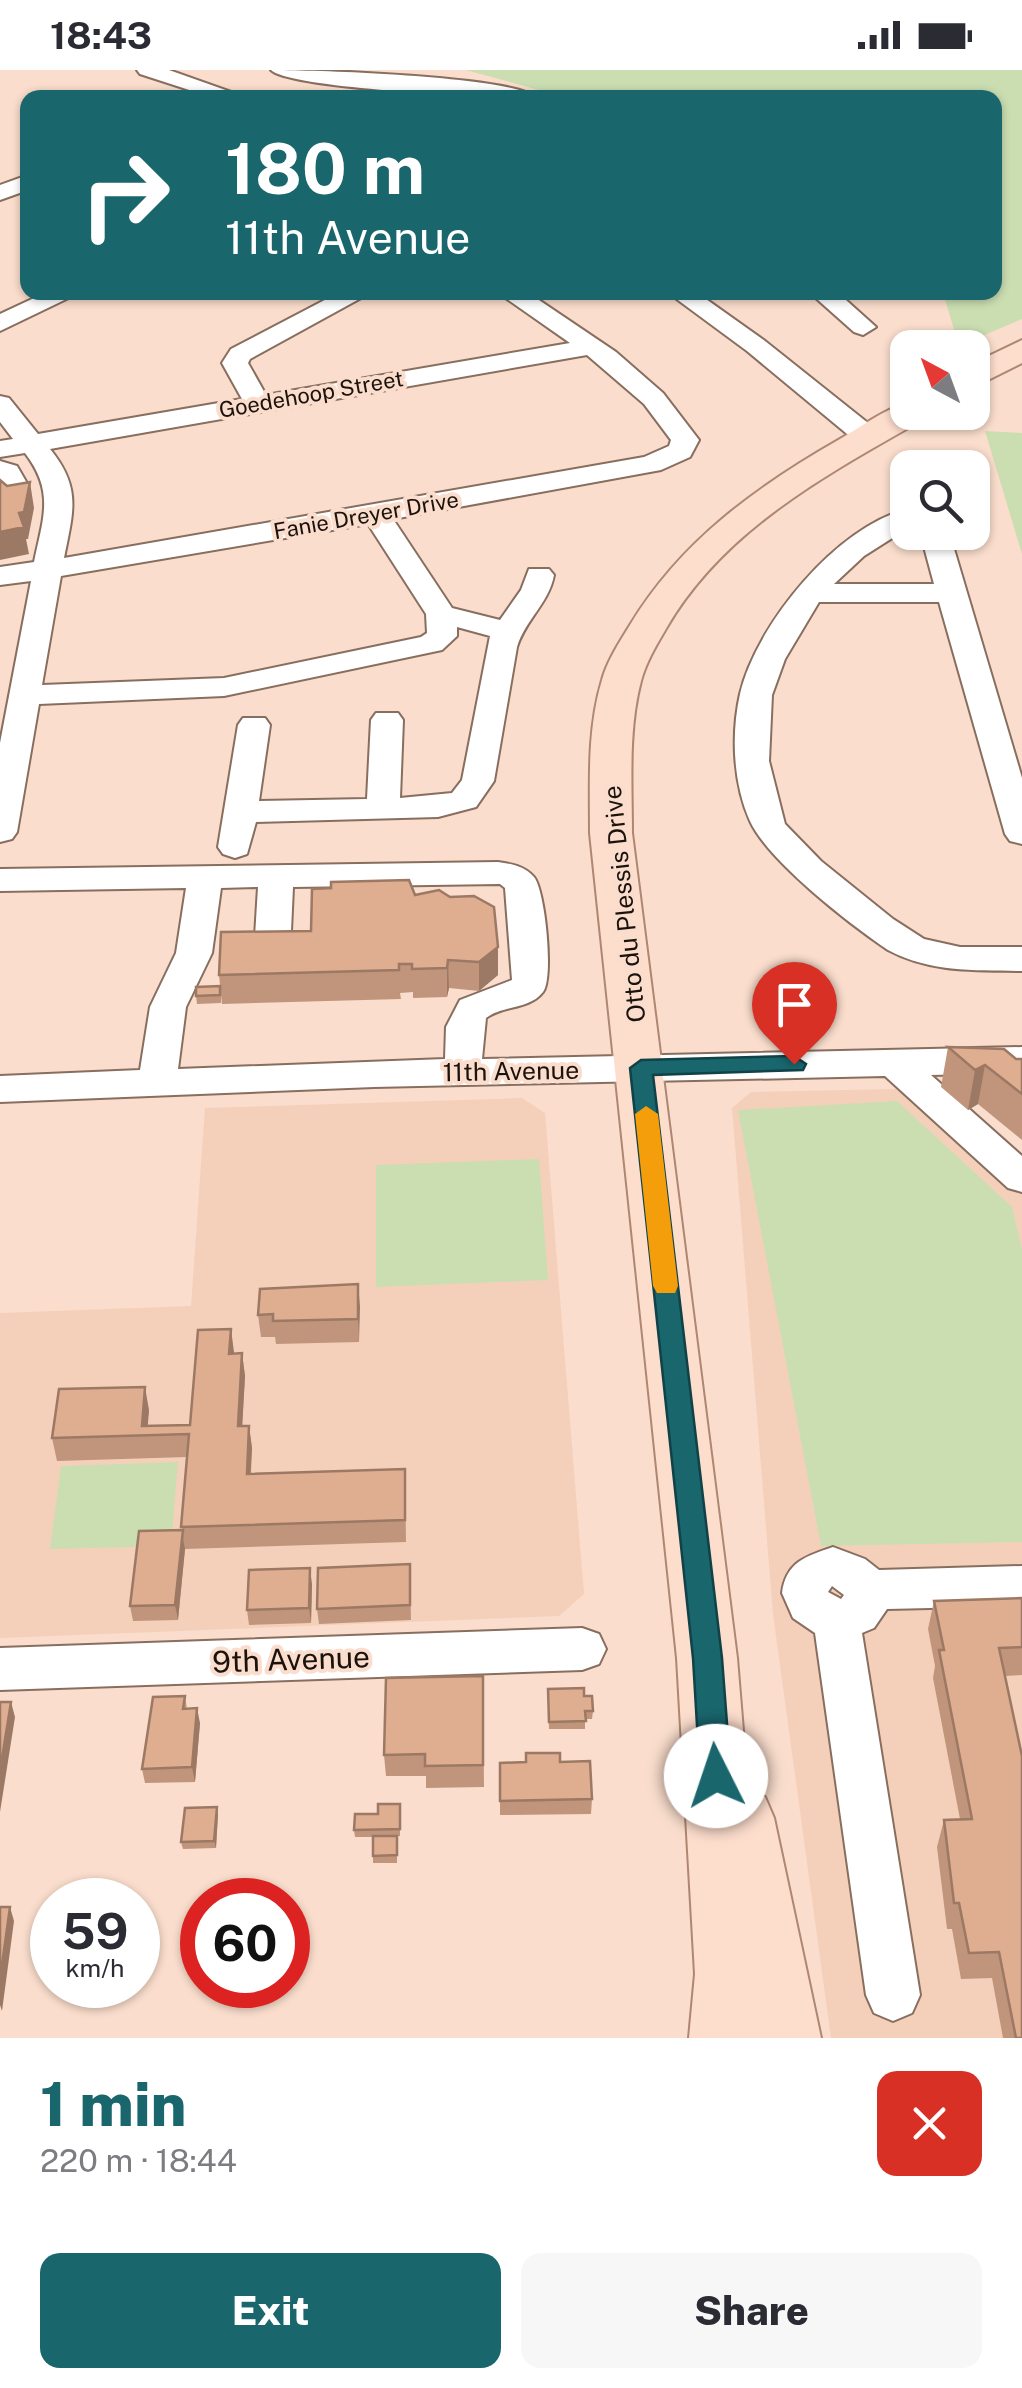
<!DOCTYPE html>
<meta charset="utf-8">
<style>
body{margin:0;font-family:"Public Sans",sans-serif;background:#f7f7f7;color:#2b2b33;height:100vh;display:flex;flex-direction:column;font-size:38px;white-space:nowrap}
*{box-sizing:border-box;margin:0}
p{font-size:32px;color:#7c7c81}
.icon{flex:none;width:55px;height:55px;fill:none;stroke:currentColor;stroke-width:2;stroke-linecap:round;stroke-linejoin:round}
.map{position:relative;height:1968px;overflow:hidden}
.details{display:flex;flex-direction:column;background:#fff;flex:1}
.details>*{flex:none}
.top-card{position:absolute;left:20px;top:20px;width:982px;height:210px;border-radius:20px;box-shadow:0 2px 8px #0004;background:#19666d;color:#fff;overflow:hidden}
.needle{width:65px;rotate:319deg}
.buttons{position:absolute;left:890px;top:260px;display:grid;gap:20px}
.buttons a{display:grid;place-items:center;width:100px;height:100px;border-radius:20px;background:#fff;box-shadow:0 2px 8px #0004;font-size:50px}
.speed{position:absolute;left:30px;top:1808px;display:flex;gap:20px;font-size:50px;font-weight:700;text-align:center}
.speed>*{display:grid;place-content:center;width:130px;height:130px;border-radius:50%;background:#fff;box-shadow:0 2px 8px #0004;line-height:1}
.speed small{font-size:25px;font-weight:400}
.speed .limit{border:15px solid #d22;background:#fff;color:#111}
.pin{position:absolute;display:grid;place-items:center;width:85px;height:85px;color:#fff;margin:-102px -42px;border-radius:50% 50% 50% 0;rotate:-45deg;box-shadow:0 0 10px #0007}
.pin .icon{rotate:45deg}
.me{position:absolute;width:110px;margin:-55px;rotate:356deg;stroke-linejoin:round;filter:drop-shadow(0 0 8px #0008)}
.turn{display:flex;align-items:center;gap:35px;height:210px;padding:0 40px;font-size:45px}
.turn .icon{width:130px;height:130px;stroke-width:2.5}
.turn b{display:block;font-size:70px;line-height:85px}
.round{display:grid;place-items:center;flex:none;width:105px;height:105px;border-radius:20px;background:#f7f7f7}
.summary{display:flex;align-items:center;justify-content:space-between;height:170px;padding:0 40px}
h1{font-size:60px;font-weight:800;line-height:75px;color:#19666d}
.cta{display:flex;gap:20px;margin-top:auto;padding:20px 40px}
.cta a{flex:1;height:115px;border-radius:20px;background:#19666d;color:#fff;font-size:40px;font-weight:800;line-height:115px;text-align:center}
.cta a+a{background:#f7f7f7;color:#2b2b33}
.status{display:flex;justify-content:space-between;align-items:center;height:70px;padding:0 50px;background:#fff;direction:ltr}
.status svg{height:28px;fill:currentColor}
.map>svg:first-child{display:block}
.built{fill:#f4d0ba}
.green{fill:#cbdeb1}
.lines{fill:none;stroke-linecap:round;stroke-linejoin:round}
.minor-casing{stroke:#886e5f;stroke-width:4}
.major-casing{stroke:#ad8773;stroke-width:4}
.minor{fill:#fff;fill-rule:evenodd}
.major{fill:#fdddcc;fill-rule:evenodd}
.wall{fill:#c0957b}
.shaded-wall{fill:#9c7964}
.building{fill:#dfad8f;stroke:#9c7964;stroke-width:2.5}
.route{fill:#19666d;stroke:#104247;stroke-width:2.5}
.slow{fill:#f59e0b}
.labels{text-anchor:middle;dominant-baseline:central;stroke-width:8;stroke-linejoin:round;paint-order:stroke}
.far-street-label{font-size:22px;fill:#1b120c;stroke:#faddcc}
.street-label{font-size:25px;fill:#1b120c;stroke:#faddcc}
.near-street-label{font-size:30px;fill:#1b120c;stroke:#faddcc}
</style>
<div class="status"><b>18:43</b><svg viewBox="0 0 49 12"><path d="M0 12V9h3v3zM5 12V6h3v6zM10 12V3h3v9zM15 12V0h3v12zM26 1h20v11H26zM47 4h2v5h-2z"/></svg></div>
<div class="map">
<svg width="1022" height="1968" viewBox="0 0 1022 1968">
<rect width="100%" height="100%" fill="#faddcc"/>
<path class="built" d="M 942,1018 L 1022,1086 L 1022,1968 L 831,1968 L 773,1544 L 732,1038 L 751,1022 Z
M 522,1028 L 545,1043 L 584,1524 L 559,1546 L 0,1568 L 0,1243 L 191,1236 L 205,1038 Z"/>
<path class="green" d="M 466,0 L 1022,0 L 1022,249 L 959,276 L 943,223 L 995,222 L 995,28 L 564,27 Z
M 985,361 L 1022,363 L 1022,484 Z
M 897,1031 L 1012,1137 L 1022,1180 L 1022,1472 L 821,1476 L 738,1040 Z
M 539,1089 L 548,1210 L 376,1217 L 376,1095 Z
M 178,1392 L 171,1476 L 50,1479 L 61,1396 Z"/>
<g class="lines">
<defs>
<path id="minor" d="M 137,0 L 169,0 L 248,28 L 214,28 L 140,4 Z
M 271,0 C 313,0 514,6 538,28 C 499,28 290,19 271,0 Z
M 28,105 L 28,120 L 0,130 L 0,115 Z
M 47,222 L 81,222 L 0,261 L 0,244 Z
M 340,222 L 372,222 L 250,289 L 248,293 L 266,325 L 570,273 L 497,222 L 527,222 L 616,282 L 663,323 L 699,370 L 690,387 L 661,400 L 393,449 L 452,538 L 500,550 L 521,520 L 529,499 L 549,499 L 554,505 C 549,533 525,550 517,577 L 494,711 L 476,737 L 438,747 L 256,752 L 247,784 L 235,788 L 223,784 L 218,777 L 238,655 L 243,648 L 265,648 L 270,655 L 259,731 L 367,729 L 371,650 L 376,643 L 398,643 L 403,650 L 400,728 L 452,723 L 462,710 L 490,566 L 457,557 L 457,566 L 442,580 L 224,626 L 39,634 L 17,762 L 12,769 L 0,772 L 0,673 L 31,511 L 0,515 L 0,497 L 34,492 C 43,448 55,422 25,383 L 0,387 L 0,371 L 13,369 L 0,352 L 0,326 L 9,328 L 38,364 L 242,329 L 222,293 L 231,279 ZM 587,285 L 644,334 L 671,370 L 669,376 L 644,387 L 64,488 C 73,442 82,418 50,379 ZM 368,454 L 426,544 L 427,563 L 421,567 L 224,608 L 42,615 L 61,506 Z
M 667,222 L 696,222 L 765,271 L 878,361 L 882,367 L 878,373 L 858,373 L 747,281 Z
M 809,222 L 837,222 L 876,257 L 863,265 L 854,262 Z
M 0,391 L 17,396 L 28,415 L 24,421 L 4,421 L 0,415 Z
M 908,439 L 908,458 L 864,486 L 834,514 L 934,514 L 920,462 L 949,462 L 1022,708 L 1022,774 L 1010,771 L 1005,764 L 939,532 L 819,532 L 785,589 L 772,625 L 769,691 L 785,754 L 821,791 L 893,849 L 924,869 L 960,877 L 1022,877 L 1022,901 C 975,900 931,903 888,880 C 851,855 768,791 750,751 C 733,713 731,664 740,624 C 756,555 837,456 908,439 Z
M 498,792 C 512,794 524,796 534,807 C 545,820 554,908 543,922 C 529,940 503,935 486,948 L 482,989 L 1022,977 L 1022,1003 L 931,1005 L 1022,1086 L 1022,1122 L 1008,1118 L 885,1006 L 374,1017 L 0,1032 L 0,1006 L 140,1000 L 150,937 L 176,883 L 186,818 L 0,821 L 0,799 ZM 500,814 L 505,818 L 512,910 L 460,930 L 446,957 L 445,989 L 178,999 L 186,937 L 212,883 L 221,818 L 258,817 L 254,883 L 259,891 L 272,895 L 285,891 L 290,883 L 293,817 Z
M 833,1477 L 865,1489 L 879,1500 L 1022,1496 L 1022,1536 L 887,1539 L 874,1558 L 862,1563 L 920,1925 L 912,1943 L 893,1951 L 874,1943 L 866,1925 L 815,1563 L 793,1548 L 782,1523 C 786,1492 806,1486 833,1477 ZM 832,1516 L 844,1525 L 841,1529 L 828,1522 Z
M 582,1558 L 599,1564 L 606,1579 L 599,1594 L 582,1600 L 0,1620 L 0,1578 Z"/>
<path id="major" d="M 1022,270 L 1022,293 L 972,318 L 972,294 Z
M 908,333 L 908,342 L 929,342 L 924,349 C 828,404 725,458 667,557 C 657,574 646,592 641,611 C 628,660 632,713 632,763 L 737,1588 L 748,1721 L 765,1727 L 774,1748 L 821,1968 L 689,1968 L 695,1904 L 677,1588 L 590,763 C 590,713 587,659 602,610 C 607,591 619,573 630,555 C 681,471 756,417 840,369 C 861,357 884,339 908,333 Z"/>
</defs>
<use href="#minor" class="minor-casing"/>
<use href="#major" class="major-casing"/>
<use href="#minor" class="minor"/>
<use href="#major" class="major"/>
</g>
<path class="wall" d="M 331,818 L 415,825 L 498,877 L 498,905 L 479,921 L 449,918 L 447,927 L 413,928 L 413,922 L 400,923 L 401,929 L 222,934 L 219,905 L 311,861 Z
M 221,924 L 221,933 L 197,934 L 196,926 Z
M 948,977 L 1022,989 L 1022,1070 L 978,1034 L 968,1040 L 941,1017 Z
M 358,1214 L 359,1272 L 276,1274 L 275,1267 L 261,1267 L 258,1245 Z
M 242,1283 L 245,1306 L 242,1356 L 249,1356 L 252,1378 L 251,1404 L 405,1399 L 406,1472 L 185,1479 L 178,1550 L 133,1551 L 130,1536 L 182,1460 L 187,1387 L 57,1391 L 52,1368 L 149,1340 L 147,1356 L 190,1355 L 234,1284 Z
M 410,1494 L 411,1550 L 319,1554 L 317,1539 Z
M 312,1514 L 311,1553 L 249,1555 L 247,1540 Z
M 1022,1528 L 1022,1605 L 1005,1606 L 1022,1968 L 1003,1968 L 992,1908 L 961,1909 L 952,1859 L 947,1859 L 937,1777 L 944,1750 L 960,1749 L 933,1608 L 935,1596 L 928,1559 L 934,1531 Z
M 483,1606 L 484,1717 L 426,1718 L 426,1706 L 386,1706 L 384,1685 Z
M 548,1619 L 584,1626 L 593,1641 L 592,1649 L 585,1649 L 585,1659 L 549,1659 Z
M 185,1626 L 187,1639 L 200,1653 L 195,1712 L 145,1713 L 142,1699 Z
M 560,1692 L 592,1729 L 591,1744 L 500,1745 L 500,1693 Z
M 400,1734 L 400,1766 L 397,1766 L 397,1793 L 373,1793 L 373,1767 L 355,1767 L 354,1760 L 378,1744 Z
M 218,1744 L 216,1778 L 183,1779 L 181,1772 Z"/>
<path class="shaded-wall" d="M 30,412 L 34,438 L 28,469 L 26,469 L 29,484 L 0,490 L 0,462 L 19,443 Z
M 498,877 L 498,905 L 479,921 L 479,892 Z
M 448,890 L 449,918 L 447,927 L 447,898 Z
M 985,995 L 978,1034 L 968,1040 L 975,1000 Z
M 358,1214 L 360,1237 L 359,1272 L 358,1249 Z
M 231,1259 L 234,1282 L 232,1306 L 229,1284 Z
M 242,1283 L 245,1306 L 241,1378 L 238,1356 Z
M 145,1317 L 149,1340 L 147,1365 L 142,1356 Z
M 249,1356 L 252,1378 L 249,1426 L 247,1404 Z
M 182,1464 L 185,1479 L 178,1550 L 175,1535 Z
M 310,1498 L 312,1514 L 311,1553 L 309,1538 Z
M 11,1632 L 15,1647 L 0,1742 L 0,1701 Z
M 197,1638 L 200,1653 L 195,1712 L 192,1697 Z
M 217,1737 L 218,1744 L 216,1778 L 214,1771 Z
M 10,1837 L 14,1851 L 2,1941 L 0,1935 L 0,1909 Z"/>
<path class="building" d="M 0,410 L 7,416 L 30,412 L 24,442 L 19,443 L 24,457 L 0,462 Z
M 409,810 L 415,825 L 439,820 L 450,827 L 474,826 L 494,837 L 498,877 L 479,892 L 448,890 L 447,898 L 412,899 L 412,894 L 399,894 L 399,900 L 219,905 L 221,862 L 311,861 L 312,819 L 331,818 L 331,812 Z
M 220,916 L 220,925 L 196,926 L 196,917 Z
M 948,977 L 1004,979 L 1016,989 L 1022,989 L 1022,1024 L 985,995 L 975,1000 Z
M 358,1214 L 358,1249 L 273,1251 L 273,1244 L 258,1245 L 260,1219 Z
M 231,1259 L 229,1284 L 242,1283 L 238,1356 L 249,1356 L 247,1404 L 405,1399 L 405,1450 L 181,1457 L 189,1364 L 52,1368 L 59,1319 L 145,1317 L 142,1356 L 190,1355 L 198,1260 Z
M 183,1460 L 175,1535 L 130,1536 L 139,1461 Z
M 410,1494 L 410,1535 L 317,1539 L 318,1498 Z
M 310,1498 L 309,1538 L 247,1540 L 249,1500 Z
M 1022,1528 L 1022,1577 L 999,1578 L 1022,1686 L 1022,1968 L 1016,1968 L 999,1882 L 969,1883 L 959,1833 L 954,1833 L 944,1750 L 972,1749 L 939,1580 L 944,1580 L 934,1531 Z
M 483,1606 L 483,1695 L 425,1696 L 425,1684 L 384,1685 L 386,1608 Z
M 584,1618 L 584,1626 L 592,1626 L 593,1641 L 585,1641 L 586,1651 L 549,1652 L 548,1619 Z
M 185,1626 L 183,1639 L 197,1638 L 192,1697 L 142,1699 L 153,1627 Z
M 0,1632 L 11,1632 L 0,1701 Z
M 526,1683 L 560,1683 L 560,1692 L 590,1691 L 592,1729 L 500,1731 L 500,1693 L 526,1692 Z
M 378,1734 L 400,1734 L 400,1759 L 354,1760 L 355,1744 L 378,1744 Z
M 217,1737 L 214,1771 L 181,1772 L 185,1738 Z
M 373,1766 L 397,1766 L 397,1785 L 373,1786 Z
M 0,1837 L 10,1837 L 0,1909 Z"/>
<path class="route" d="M 794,986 L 806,994 L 803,1000 L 653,1005 L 722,1588 L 731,1706 L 726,1716 L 716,1720 L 705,1716 L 700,1706 L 693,1588 L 630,998 L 641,990 Z"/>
<path class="slow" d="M 646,1036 L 658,1044 L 678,1216 L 675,1223 L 657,1223 L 653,1216 L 635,1044 Z"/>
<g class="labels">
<g class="far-street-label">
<text transform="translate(311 324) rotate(-10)">Goedehoop Street</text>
<text transform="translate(366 445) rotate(-10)">Fanie Dreyer Drive</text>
</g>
<g class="street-label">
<text transform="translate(624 834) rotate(-96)">Otto du Plessis Drive</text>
<text transform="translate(511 1001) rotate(-1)">11th Avenue</text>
</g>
<g class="near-street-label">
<text transform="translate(291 1589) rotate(-2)">9th Avenue</text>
</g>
</g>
</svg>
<div class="buttons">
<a><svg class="needle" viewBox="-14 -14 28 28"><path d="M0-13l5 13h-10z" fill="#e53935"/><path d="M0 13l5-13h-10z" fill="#7c7c81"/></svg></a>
<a><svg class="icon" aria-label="search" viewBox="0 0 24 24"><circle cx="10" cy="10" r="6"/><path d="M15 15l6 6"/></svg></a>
</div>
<div class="speed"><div>59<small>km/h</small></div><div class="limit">60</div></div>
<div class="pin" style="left:794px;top:994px;background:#d93025"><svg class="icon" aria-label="arrive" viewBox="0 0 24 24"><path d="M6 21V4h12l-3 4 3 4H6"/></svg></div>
<svg class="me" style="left:716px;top:1706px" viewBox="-20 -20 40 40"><circle r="19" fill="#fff"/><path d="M0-13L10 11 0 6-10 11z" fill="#19666d"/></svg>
<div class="top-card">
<div class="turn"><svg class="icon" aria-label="right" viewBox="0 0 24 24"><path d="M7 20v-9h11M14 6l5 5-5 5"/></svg><div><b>180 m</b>11th Avenue</div></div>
</div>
</div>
<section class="details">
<div class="summary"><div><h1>1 min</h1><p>220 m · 18:44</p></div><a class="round" style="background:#d93025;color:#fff"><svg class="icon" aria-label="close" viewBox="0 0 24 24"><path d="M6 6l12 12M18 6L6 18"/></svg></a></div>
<div class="cta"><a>Exit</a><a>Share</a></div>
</section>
